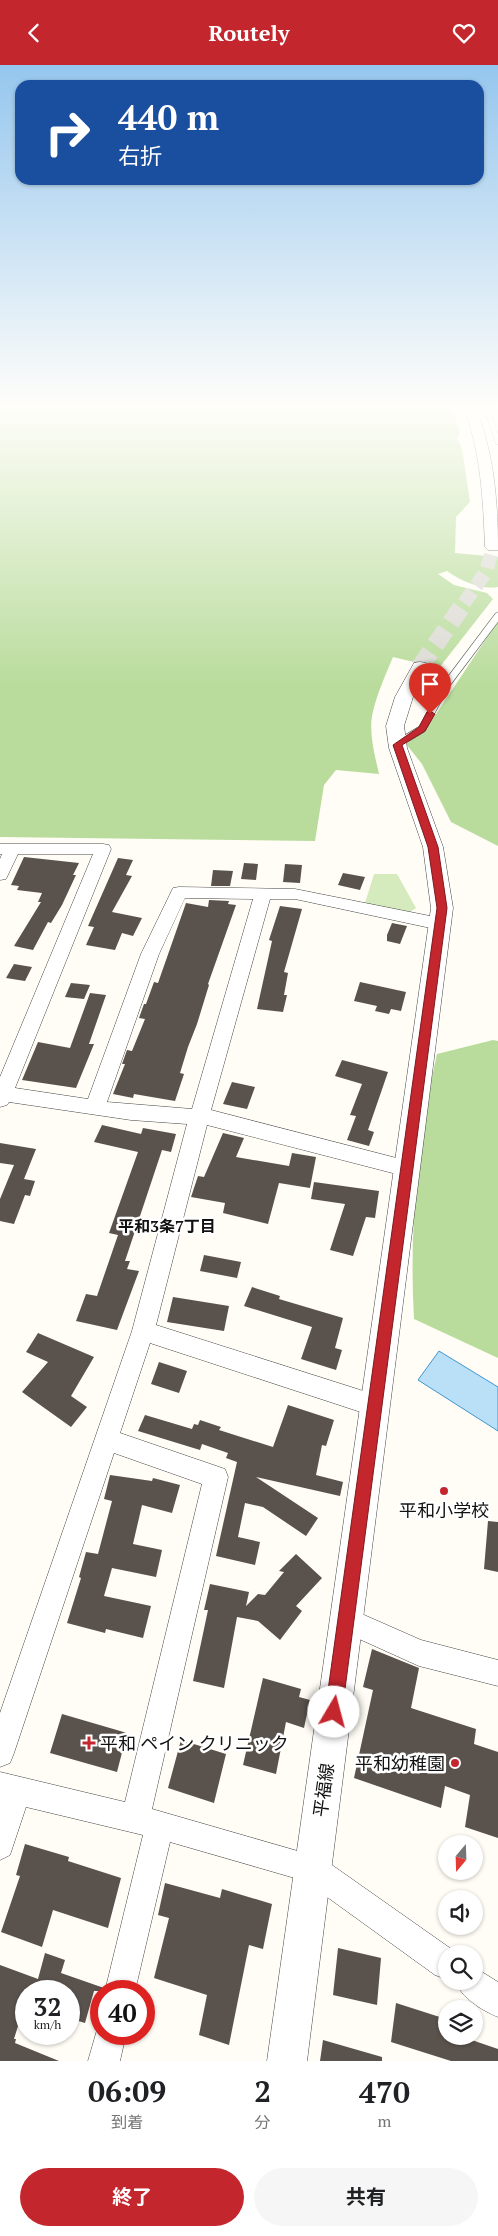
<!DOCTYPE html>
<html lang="ja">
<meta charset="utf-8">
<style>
body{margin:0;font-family:"PT Serif","Noto Sans JP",serif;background:#f6f6f6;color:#202124;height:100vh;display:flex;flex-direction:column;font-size:19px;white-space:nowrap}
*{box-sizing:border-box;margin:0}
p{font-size:16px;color:#757577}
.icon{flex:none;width:28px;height:28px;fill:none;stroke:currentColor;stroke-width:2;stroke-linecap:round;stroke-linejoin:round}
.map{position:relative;height:1996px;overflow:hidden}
.side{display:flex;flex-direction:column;background:#fff;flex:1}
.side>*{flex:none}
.banner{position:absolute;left:15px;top:15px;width:469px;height:105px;border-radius:15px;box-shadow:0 1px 4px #0004;background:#1a4fa0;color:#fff;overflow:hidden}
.needle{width:32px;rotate:199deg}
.tools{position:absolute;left:438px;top:1770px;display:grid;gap:10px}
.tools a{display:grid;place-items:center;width:45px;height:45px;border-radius:50%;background:#fff;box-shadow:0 1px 4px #0004;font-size:25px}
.speed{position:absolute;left:15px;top:1915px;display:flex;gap:10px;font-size:25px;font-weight:700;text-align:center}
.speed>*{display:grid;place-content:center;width:65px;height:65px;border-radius:50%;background:#fff;box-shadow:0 1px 4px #0004;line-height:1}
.speed small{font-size:12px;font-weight:400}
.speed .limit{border:8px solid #d22;background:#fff;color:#111}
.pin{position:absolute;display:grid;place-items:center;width:42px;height:42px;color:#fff;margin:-51px -21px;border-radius:50% 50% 50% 0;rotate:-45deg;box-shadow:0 0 5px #0007}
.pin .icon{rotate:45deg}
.me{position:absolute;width:55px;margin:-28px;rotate:8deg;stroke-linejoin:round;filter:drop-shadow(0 0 4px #0008)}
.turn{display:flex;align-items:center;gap:18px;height:105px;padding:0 20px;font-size:22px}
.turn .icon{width:65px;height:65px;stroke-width:2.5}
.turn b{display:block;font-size:35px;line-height:42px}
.eta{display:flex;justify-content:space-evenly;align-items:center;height:85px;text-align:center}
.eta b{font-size:30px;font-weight:700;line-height:35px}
.cta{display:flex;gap:10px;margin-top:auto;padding:10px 20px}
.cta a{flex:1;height:58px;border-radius:30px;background:#c4262e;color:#fff;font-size:20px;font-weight:700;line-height:58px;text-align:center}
.cta a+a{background:#f6f6f6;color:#202124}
header{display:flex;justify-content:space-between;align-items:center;height:65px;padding:0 20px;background:#c4262e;color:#fff;font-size:22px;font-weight:700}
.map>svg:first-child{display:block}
.green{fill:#d5ebbd}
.forest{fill:#b9dc9c}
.water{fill:#b9e0f7;stroke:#3f96cf}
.building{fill:#5a524d}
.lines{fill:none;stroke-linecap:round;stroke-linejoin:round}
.tertiary-tunnel-far1{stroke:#dbdad3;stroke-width:14;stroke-dasharray:14 7;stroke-linecap:butt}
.tertiary-tunnel{stroke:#dbdad3;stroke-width:18;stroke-dasharray:18 9;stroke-linecap:butt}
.service-far1-casing{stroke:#444;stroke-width:5.5}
.service-casing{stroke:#444;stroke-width:8}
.minor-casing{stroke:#444;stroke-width:1}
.tertiary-casing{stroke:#444;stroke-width:1}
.service-far1{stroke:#fff;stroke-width:5}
.service{stroke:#fff;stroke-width:7}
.minor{fill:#fff;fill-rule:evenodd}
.tertiary{fill:#fff;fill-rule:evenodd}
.route{fill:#c4262e;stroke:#7f191e}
.poi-dot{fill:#c4262e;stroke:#fff;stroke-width:2}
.labels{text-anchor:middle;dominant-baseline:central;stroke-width:5;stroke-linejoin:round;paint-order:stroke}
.neighbourhood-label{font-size:16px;font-weight:bold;fill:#111;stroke:#fff}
.near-poi-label{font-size:18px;fill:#111;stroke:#fff}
.near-street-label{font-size:18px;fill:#111;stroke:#fff}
</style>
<header><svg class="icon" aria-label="back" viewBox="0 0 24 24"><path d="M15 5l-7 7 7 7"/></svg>Routely<svg class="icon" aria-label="heart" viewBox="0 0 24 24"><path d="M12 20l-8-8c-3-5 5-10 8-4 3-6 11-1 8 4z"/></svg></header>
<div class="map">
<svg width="498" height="1996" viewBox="0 0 498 1996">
<rect width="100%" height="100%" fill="#fffdf5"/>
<path class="green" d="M 374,809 L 397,809 L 416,843 L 409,848 L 365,838 Z"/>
<path class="forest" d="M 0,341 L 452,341 L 460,367 L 457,373 L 462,384 L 470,437 L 456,452 L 455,488 L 498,492 L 498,522 C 481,525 461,516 447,506 L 438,509 L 454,520 L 487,528 L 493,534 L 439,603 L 393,592 C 385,611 376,631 372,651 C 369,670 375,691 379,709 L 336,705 L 324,720 L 315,776 L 0,772 Z
M 498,556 L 498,781 L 451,757 L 422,699 L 406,679 L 426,664 Z
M 493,975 L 498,976 L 498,1293 L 414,1254 C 409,1166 417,1075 437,989 Z"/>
<path class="water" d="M 439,1286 L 498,1322 L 498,1366 L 418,1315 Z"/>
<path class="building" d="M 24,792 L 79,798 L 73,810 L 76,810 L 62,840 L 51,858 L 48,857 L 33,885 L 14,881 L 41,837 L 38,837 L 42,828 L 17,825 L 19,821 L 11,820 Z
M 118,793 L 133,795 L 126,810 L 132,811 L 112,847 L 142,853 L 133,871 L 122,868 L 115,885 L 86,880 L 94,862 L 88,861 Z
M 244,798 L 258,799 L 256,815 L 241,814 Z
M 285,799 L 302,800 L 300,818 L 283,817 Z
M 213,805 L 233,806 L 230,821 L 211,821 Z
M 343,808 L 365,812 L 360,825 L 338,820 Z
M 209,835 L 229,836 L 228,839 L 236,840 L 208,919 L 209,920 L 197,959 L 188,982 L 180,1008 L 184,1009 L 175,1036 L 134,1029 L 133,1033 L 113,1029 L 125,999 L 122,999 L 127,985 L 132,986 L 145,954 L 139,953 L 144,939 L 146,939 L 154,917 L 158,918 L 186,838 L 208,842 Z
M 280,841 L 302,844 L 284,907 L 288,908 L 284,930 L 287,930 L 283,947 L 257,944 L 272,876 L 269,875 Z
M 392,858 L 407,861 L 400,879 L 387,876 L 387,870 Z
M 14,899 L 32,902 L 25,916 L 6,913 Z
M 360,917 L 406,927 L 401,946 L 391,944 L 389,949 L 375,946 L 377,941 L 354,936 Z
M 71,918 L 90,920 L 84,934 L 65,932 Z
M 90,928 L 106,930 L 89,979 L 94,979 L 76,1023 L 22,1015 L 38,977 L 70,983 Z
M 342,995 L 388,1007 L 368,1065 L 374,1067 L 369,1081 L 347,1075 L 356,1051 L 350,1050 L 362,1019 L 335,1011 Z
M 232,1017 L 255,1022 L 247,1044 L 223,1039 Z
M 102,1060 L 141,1069 L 143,1063 L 176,1069 L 171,1087 L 162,1085 L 125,1196 L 130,1196 L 127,1204 L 139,1206 L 117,1265 L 76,1256 L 86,1229 L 97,1231 L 118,1170 L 109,1168 L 138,1087 L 94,1077 Z
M 223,1068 L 244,1073 L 236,1092 L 289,1101 L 292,1088 L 316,1092 L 310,1123 L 279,1118 L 268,1159 L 223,1148 L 225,1138 L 191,1132 L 198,1111 L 204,1112 Z
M 0,1078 L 36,1084 L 24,1114 L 35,1116 L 30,1131 L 25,1130 L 14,1159 L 0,1156 L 0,1134 L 14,1100 L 0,1098 Z
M 314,1117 L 379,1126 L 375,1153 L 366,1152 L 353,1191 L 330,1185 L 345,1139 L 311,1134 Z
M 204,1190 L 241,1197 L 237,1213 L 200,1206 Z
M 252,1222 L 280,1231 L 279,1234 L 343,1253 L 335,1283 L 342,1285 L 336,1305 L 301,1294 L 312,1262 L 244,1241 Z
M 173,1232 L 229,1241 L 224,1266 L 167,1257 Z
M 38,1268 L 94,1292 L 71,1331 L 87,1342 L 71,1362 L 22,1327 L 48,1297 L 26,1287 Z
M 159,1297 L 187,1306 L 179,1328 L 151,1319 Z
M 288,1340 L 334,1355 L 326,1381 L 322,1380 L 316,1410 L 343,1417 L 340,1431 L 256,1412 L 318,1453 L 306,1471 L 263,1442 L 245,1438 L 238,1472 L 260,1477 L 255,1500 L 216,1491 L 237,1397 L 226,1393 L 228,1388 L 202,1379 L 200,1385 L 138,1366 L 145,1350 L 192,1364 L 194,1359 L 198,1360 L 200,1355 L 221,1362 L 219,1365 L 273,1382 Z
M 110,1410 L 152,1416 L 153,1413 L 180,1420 L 172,1448 L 142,1440 L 133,1479 L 162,1485 L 156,1512 L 112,1503 L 104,1531 L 151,1541 L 143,1573 L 106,1564 L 105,1568 L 67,1558 L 81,1513 L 79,1512 L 86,1487 L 98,1489 L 112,1436 L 104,1434 Z
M 488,1456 L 498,1457 L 498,1507 L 484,1504 Z
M 296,1489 L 322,1513 L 296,1541 L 302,1546 L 280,1575 L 258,1556 L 237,1552 L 224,1623 L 193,1616 L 208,1545 L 204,1545 L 210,1519 L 249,1527 L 246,1541 L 258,1529 L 265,1530 L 284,1507 L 279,1506 Z
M 372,1584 L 419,1603 L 411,1643 L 476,1664 L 474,1679 L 498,1687 L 498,1773 L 465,1762 L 470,1730 L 445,1721 L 441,1743 L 354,1713 L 373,1625 L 363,1622 Z
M 263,1613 L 301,1624 L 299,1632 L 310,1635 L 304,1663 L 286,1657 L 276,1709 L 243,1700 Z
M 62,1649 L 127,1668 L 117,1707 L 50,1688 Z
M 181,1675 L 226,1689 L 214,1738 L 168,1723 Z
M 25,1779 L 69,1792 L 68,1796 L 121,1813 L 108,1863 L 53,1845 L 42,1882 L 1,1867 L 20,1811 L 16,1810 Z
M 165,1818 L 220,1833 L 222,1824 L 272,1839 L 263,1884 L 249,1880 L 229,1980 L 199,1970 L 207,1930 L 154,1913 L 169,1853 L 158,1850 Z
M 338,1883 L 381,1893 L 377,1940 L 333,1930 Z
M 45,1888 L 65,1895 L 61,1908 L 104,1923 L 103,1926 L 94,1926 L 85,1958 L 69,1953 L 69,1926 L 26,1926 L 26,1935 L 14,1974 L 16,1974 L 15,1978 L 59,1996 L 0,1996 L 0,1900 L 38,1914 Z
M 396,1938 L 446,1954 L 446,1971 L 460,1971 L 498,1984 L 498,1996 L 451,1996 L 391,1977 Z
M 323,1975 L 382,1992 L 382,1996 L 320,1996 Z"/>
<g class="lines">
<path class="tertiary-tunnel-far1" d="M 464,538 L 486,507 L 493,482"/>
<path class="tertiary-tunnel" d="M 420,602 L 465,537"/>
<defs>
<path id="service-far1" d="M 482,341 L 487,346 L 498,377"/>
<path id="service" d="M 397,679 L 422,664 L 446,620 L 498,551"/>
<path id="minor" d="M 0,779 L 103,779 L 109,780 L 111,784 L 15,1023 L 88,1034 L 141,889 L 173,823 L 179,822 L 295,824 L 440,853 L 446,855 L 448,859 L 446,863 L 440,865 L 295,834 L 270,834 L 211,1045 L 408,1096 L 415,1098 L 418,1104 L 415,1110 L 408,1112 L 207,1060 L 156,1260 L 376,1330 L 384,1333 L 388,1341 L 384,1349 L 376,1352 L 150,1278 L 120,1368 L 225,1404 L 228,1412 L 152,1744 L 322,1793 L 457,1888 L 446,1889 L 446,1914 L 435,1910 L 305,1816 L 170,1777 L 135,1926 L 105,1926 L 143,1770 L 26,1742 L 10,1790 L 0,1795 L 0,1707 L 125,1737 L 202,1419 L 114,1388 L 14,1688 L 10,1698 L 0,1702 L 0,1648 L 132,1266 L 187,1059 L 131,1055 L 9,1037 L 7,1040 L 0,1042 L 0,1012 L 93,789 L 18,789 L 6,814 L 0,815 L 0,794 L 2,789 L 0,789 ZM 185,833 L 253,834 L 192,1044 L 107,1037 L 159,889 Z
M 346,1542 L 421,1575 L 498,1595 L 498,1621 L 419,1601 L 337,1564 L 333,1555 L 337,1546 Z
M 474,1902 L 498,1917 L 498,1952 C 481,1945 462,1933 455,1916 L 474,1916 Z
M 101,1957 L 101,1969 L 126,1969 L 120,1996 L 88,1996 L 99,1958 Z"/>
<path id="tertiary" d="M 463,341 L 475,341 C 494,387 498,436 498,485 L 488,485 L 485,482 C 483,434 481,386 463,341 Z
M 420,597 L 426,598 L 429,602 L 413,632 L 404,661 L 407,683 L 443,782 L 453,843 L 307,1996 L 267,1996 L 431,843 L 423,782 L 389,683 L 386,661 L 395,632 L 414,598 Z"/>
</defs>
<use href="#service-far1" class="service-far1-casing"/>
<use href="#service" class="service-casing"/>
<use href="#minor" class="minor-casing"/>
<use href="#tertiary" class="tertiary-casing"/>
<use href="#service-far1" class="service-far1"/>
<use href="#service" class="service"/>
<use href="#minor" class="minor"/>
<use href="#tertiary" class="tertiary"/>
</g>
<linearGradient id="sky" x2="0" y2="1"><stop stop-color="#95c6ee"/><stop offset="0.55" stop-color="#fffefa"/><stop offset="1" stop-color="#fffefa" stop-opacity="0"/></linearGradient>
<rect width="498" height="621" fill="url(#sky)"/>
<path class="route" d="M 430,646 L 435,649 L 425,666 L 402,680 L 438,782 L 447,843 L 342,1647 L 339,1653 L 334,1655 L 328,1653 L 325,1647 L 437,843 L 428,782 L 393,680 L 419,662 L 427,647 Z"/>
<g class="poi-dot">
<circle cx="444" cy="1426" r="5"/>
<path d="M86.5 1670.5h5v5h5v5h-5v5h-5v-5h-5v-5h5z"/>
<circle cx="455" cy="1698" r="5"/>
</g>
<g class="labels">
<g class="neighbourhood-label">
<text x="167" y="1161">平和3条7丁目</text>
</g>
<g class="near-poi-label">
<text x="444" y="1445">平和小学校</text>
<text x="100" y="1678" text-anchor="start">平和 ペイン クリニック</text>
<text x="445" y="1698" text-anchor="end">平和幼稚園</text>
</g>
<g class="near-street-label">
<text transform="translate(323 1725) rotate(-82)">平福線</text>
</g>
</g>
</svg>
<div class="tools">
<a><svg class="needle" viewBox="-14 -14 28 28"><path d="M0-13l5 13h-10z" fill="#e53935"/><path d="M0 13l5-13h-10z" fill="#757577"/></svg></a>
<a><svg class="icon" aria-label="sound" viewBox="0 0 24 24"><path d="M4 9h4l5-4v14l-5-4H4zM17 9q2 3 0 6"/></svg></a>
<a><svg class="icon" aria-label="search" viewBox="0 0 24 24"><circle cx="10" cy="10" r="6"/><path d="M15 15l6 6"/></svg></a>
<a><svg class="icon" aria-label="layers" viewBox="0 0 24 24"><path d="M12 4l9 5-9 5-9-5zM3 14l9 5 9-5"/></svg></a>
</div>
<div class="speed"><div>32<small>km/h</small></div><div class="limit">40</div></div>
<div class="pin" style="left:430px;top:649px;background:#d93025"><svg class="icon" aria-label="arrive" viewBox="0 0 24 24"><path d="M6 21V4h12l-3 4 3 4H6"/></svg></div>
<svg class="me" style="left:334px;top:1647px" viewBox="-20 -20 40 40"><circle r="19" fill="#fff"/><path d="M0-13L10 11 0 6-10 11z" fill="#c4262e"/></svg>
<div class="banner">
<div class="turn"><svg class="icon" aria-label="right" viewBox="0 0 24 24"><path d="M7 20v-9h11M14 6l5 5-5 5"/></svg><div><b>440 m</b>右折</div></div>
</div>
</div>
<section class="side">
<div class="eta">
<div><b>06:09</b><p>到着</p></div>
<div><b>2</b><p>分</p></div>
<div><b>470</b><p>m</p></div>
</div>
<div class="cta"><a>終了</a><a>共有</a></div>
</section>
